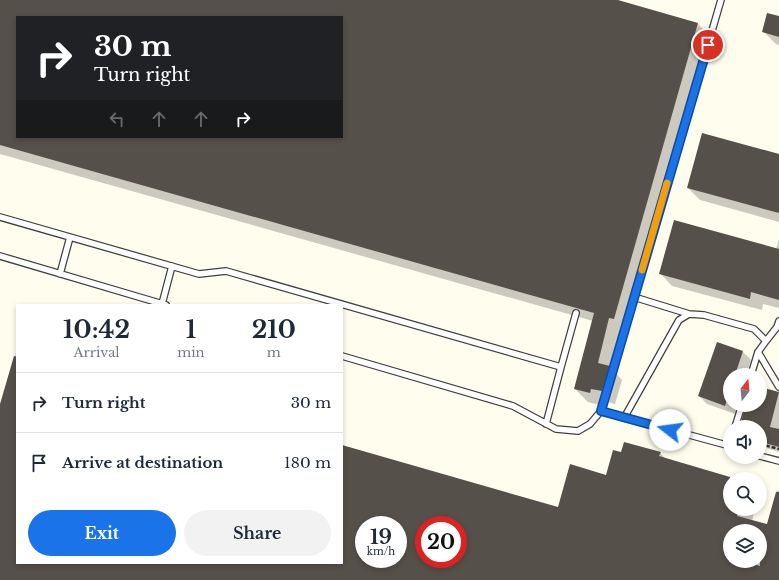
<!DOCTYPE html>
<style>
body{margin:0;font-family:"Libre Baskerville",serif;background:#f2f2f3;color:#1f2937;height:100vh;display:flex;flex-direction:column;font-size:15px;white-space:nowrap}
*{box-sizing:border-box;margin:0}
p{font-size:13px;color:#747a83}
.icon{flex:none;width:22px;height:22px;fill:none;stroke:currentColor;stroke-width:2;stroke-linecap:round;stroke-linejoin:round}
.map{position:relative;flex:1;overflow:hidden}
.panel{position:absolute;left:16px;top:304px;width:327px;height:260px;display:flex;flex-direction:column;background:#fff;border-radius:0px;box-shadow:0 2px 6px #0003}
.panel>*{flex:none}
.banner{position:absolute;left:16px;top:16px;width:327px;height:122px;border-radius:0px;box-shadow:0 2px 6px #0003;background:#202124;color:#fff;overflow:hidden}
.needle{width:26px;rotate:16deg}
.fabs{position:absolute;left:723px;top:368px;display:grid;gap:8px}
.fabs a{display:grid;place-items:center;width:44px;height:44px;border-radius:50%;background:#fff;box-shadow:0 2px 6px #0003;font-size:20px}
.speed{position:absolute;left:355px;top:516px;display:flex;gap:8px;font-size:20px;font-weight:700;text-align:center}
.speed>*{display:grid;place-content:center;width:52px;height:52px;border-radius:50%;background:#fff;box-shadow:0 2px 6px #0003;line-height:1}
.speed small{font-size:10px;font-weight:400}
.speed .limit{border:6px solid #d22;background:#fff;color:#111}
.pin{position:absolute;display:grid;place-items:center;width:34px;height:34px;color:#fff;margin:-17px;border:2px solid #fff;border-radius:50%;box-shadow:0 1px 4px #0007}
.me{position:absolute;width:44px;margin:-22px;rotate:285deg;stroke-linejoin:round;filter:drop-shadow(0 0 3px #0008)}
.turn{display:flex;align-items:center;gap:14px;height:84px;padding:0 12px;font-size:18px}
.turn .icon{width:52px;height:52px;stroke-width:2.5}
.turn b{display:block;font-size:28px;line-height:34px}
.lanes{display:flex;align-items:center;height:38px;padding:0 12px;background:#0003;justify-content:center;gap:20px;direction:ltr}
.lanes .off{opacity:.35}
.eta{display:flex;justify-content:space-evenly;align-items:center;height:68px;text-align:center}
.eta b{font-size:24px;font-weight:700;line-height:28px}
.cta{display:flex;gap:8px;margin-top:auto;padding:8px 12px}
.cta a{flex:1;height:46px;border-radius:24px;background:#1a73e8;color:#fff;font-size:16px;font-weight:700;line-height:46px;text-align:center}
.cta a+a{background:#f2f2f3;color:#1f2937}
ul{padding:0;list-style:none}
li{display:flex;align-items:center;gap:12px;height:60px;padding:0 12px;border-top:1px solid #e0e1e3}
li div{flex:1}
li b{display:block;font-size:15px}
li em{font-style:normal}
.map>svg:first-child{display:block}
.shadow{fill:#0003;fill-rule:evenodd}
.building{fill:#56504a;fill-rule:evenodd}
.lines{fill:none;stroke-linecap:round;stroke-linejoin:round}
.service-casing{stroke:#404040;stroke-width:8}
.path{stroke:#2f2f2f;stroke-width:2.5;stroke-dasharray:4 2;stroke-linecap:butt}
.service{stroke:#fff;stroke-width:5.5}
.route-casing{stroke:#114b97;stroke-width:10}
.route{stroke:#1a73e8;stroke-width:7}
.slow{stroke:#f59e0b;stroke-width:7}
</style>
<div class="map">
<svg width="779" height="580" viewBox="0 0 779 580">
<rect width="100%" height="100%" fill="#fffdee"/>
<path class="shadow" d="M 0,0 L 614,0 L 698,24 L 711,37 L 627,331 L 622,330 L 612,369 L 622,380 L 615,404 L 604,401 L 603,406 L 588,402 L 575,389 L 593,321 L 0,154 ZM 17,17 L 342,17 L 342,137 L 17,137 Z
M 779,17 L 779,45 L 776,44 L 763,31 Z
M 779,155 L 779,222 L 700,200 L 688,188 Z
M 779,239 L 779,308 L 763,304 L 762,310 L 672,286 L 660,273 L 776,249 Z
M 718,343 L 743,352 L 751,360 L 746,375 L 730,375 L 730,405 L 760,405 L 760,388 L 779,393 L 779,452 L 760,446 L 760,427 L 748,427 L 742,422 L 744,417 L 707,404 L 699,396 Z
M 16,353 L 17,353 L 17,563 L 342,563 L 342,446 L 559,509 L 607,476 L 622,453 L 660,453 L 666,459 L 735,479 L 730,479 L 730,509 L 755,509 L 752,521 L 767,525 L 777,490 L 779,491 L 779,580 L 0,580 L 0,408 ZM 364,525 L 398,525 L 398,559 L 364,559 ZM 424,525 L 458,525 L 458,559 L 424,559 ZM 730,531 L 760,531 L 760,561 L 730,561 Z"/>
<path class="building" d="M 0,0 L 618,0 L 698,23 L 614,319 L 609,318 L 598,363 L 610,366 L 602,391 L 591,389 L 590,393 L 574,389 L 594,313 L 0,145 ZM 17,17 L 342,17 L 342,137 L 17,137 Z
M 767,13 L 779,16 L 779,37 L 762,32 Z
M 702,133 L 779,154 L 779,213 L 687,188 Z
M 674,220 L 779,249 L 779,300 L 751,292 L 750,299 L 659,274 Z
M 717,342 L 743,351 L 735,375 L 730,375 L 730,390 L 725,406 L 698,396 Z
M 14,356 L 17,357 L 17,563 L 342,563 L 342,445 L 558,507 L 570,464 L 606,475 L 613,450 L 621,452 L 624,442 L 661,452 L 659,456 L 730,477 L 730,509 L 739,509 L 737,516 L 767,524 L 776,492 L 779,492 L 779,580 L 0,580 L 0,404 ZM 364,525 L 398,525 L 398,559 L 364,559 ZM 424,525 L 458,525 L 458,559 L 424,559 ZM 730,531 L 760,531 L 760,566 L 744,561 L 730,561 Z
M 760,387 L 779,392 L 770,427 L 779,429 L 779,447 L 765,443 L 763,451 L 760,450 L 760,427 L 741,422 L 746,405 L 760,405 Z"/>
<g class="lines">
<defs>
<path id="service" d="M 0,217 L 199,274 L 226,271 L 561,367 L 546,424
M 0,256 L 166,305
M 60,274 L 70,237
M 634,297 L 689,314
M 162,304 L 172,266
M 766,341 L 777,327 L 779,321
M 758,352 L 779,387
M 342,356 L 513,406 L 556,429 L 578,431 L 590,424 L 601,411 L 721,0
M 561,367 L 576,313
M 601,411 L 730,446
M 624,418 L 679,320 L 689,314 L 704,315 L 754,329 L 766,341 L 758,352 L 751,375
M 735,427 L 742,405
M 760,456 L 779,461"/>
</defs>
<use href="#service" class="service-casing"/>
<path class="path" d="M 760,444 L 779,449"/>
<use href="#service" class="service"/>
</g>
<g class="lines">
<defs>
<path id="route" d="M 670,430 L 601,411 L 708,45"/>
</defs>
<use href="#route" class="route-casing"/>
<use href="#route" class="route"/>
<path class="slow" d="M 642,270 L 667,183"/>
</g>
</svg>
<div class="fabs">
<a><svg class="needle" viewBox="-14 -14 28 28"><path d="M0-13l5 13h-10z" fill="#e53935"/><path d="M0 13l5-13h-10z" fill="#747a83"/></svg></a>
<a><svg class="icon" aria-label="sound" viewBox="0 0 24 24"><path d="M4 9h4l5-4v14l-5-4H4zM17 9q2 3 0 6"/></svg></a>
<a><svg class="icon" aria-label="search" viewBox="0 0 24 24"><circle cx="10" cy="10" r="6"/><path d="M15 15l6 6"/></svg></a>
<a><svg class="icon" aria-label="layers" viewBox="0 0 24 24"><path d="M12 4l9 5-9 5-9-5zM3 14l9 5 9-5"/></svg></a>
</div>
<div class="speed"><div>19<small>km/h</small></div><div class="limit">20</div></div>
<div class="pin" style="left:708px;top:45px;background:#d93025"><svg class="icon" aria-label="arrive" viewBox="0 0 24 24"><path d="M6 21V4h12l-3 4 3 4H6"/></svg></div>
<svg class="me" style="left:670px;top:430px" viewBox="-20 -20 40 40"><circle r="19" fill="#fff"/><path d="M0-13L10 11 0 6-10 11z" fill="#1a73e8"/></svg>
<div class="banner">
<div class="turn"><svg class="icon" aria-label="right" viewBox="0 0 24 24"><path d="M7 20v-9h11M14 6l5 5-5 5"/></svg><div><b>30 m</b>Turn right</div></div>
<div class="lanes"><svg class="icon off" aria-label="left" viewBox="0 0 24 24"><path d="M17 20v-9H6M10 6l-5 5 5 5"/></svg><svg class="icon off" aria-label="ahead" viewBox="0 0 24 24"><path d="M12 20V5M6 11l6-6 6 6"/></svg><svg class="icon off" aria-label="ahead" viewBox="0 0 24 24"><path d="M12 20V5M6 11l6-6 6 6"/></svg><svg class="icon" aria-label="right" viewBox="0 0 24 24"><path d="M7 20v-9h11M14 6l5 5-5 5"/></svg></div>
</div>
<section class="panel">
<div class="eta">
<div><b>10:42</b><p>Arrival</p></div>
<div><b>1</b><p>min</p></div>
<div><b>210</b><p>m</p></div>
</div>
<ul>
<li><svg class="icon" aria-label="right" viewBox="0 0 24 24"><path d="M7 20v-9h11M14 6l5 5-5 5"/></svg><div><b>Turn right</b></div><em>30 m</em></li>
<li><svg class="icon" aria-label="arrive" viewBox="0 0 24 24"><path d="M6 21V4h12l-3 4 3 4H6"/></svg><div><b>Arrive at destination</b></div><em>180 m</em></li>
</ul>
<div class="cta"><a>Exit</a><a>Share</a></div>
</section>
</div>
